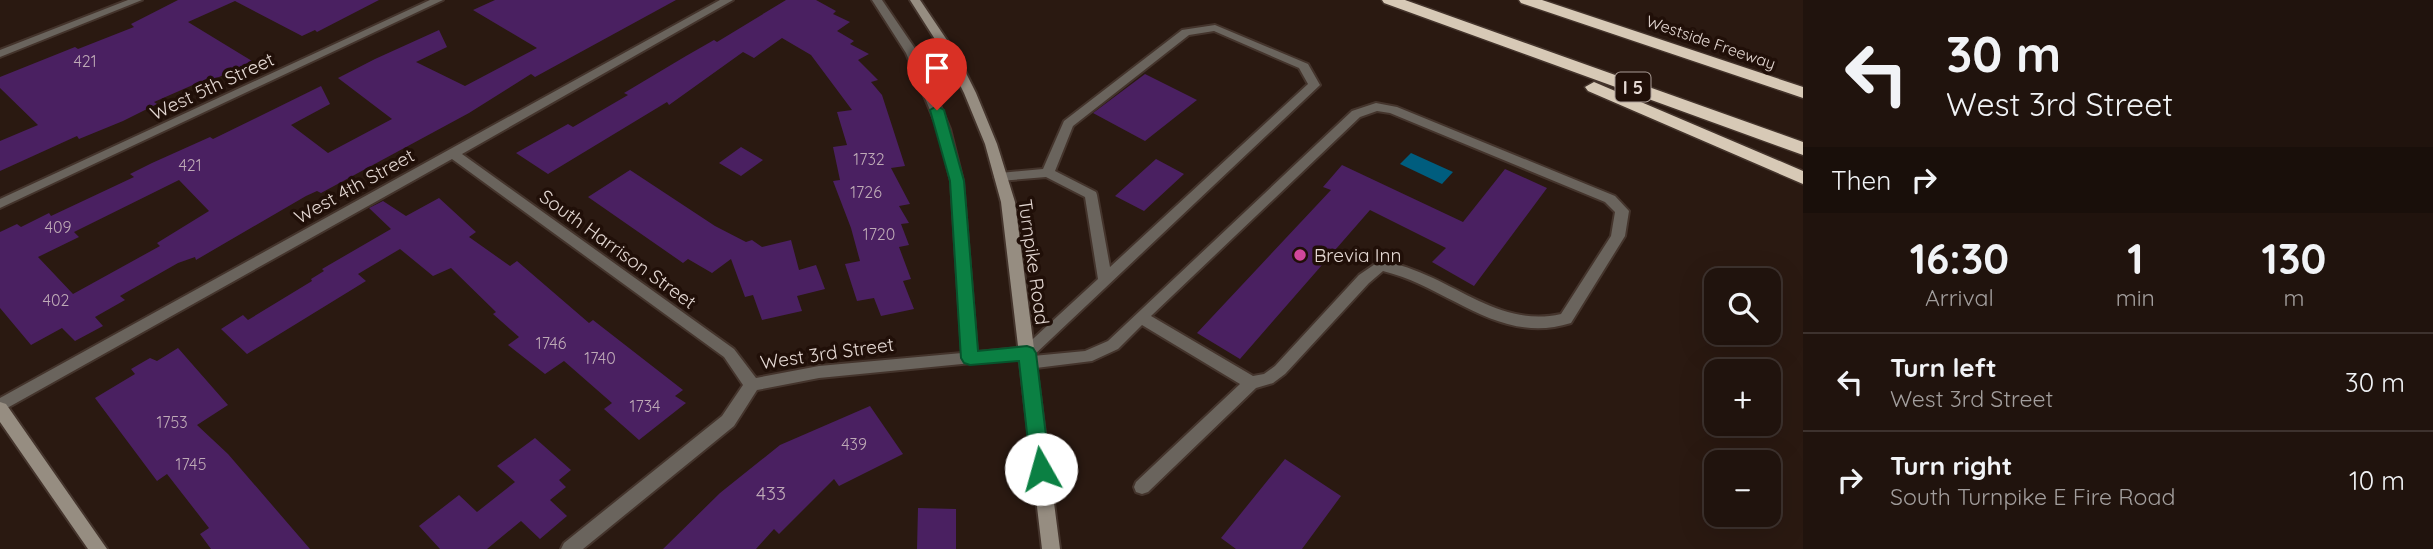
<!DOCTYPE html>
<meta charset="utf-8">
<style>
body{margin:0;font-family:Quicksand,sans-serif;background:#281c16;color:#f1f3f6;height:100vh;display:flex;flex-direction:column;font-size:26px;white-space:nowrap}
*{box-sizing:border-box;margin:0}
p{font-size:23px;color:#a29e9d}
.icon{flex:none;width:38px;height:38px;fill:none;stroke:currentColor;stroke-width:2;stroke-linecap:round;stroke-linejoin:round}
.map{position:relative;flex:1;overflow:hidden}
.details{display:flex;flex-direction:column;background:#20130d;width:630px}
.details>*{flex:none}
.banner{background:#20130d;color:#f1f3f6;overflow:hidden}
.controls{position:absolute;left:1704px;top:268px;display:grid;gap:14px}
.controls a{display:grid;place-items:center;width:77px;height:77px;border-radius:14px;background:#20130d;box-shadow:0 7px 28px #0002,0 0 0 2px #3d322e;font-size:35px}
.pin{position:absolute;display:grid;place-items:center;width:60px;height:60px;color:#fff;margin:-72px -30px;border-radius:50% 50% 50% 0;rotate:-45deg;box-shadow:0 0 7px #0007}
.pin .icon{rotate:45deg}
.me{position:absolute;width:77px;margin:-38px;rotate:353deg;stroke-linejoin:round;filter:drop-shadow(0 0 5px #0008)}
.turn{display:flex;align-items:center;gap:24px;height:147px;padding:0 28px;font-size:32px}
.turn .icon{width:91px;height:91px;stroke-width:2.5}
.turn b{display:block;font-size:49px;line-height:60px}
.then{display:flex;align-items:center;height:66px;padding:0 28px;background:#0003;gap:14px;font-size:26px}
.eta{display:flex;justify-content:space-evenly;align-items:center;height:119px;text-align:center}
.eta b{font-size:42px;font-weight:700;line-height:49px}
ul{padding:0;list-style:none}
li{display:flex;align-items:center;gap:21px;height:98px;padding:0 28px;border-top:2px solid #3d322e}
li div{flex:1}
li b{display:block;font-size:26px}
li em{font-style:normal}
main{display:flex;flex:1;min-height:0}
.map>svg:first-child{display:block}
.water{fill:#005d7e}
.building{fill:#4a2061;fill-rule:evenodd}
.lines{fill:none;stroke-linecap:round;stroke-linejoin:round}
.lane-casing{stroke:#44342c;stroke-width:4}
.street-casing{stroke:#44342c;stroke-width:4}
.secondary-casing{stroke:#44342c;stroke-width:4}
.highway-casing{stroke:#44342c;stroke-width:3}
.lane{fill:#6a645d;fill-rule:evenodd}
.street{fill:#6a645d;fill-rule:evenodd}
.secondary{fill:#968d81;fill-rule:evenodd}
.highway{fill:#d7c9b6;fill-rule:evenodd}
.route{fill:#0b8043;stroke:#07532c;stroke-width:2}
.hotel-dot{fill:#d1479c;stroke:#200f08;stroke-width:2.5}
.labels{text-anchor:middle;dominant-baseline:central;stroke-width:7;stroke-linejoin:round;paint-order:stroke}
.far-street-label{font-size:16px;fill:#e4d8d3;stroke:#200f08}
.number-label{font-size:16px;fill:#beaab6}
.shield{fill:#200f08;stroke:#a99c96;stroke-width:2}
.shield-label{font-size:18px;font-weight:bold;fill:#e4d8d3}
.street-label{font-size:19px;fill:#e4d8d3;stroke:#200f08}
.poi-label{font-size:19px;fill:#e4d8d3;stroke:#200f08;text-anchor:start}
.near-number-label{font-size:19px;fill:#beaab6}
</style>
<main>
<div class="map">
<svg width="1803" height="549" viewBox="0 0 1803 549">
<rect width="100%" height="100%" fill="#2a1911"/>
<path class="water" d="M 1411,153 L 1453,172 L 1442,184 L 1400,164 Z"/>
<path class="building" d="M 178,0 L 379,0 L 317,32 L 315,30 L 302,36 L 235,1 L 188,22 L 252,61 L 215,79 L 211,77 L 154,102 L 157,104 L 123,121 L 79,139 L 77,136 L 0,171 L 0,141 L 38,125 L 0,88 L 0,77 L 75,47 L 78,49 L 134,27 L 131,24 Z
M 495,0 L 676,0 L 535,77 L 531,74 L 469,113 L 321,193 L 317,191 L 306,196 L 196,260 L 195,257 L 178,263 L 120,296 L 125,300 L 95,317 L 103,326 L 75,341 L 62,328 L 31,345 L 0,308 L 0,232 L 17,224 L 21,227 L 49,213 L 51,216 L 134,177 L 130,174 L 152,163 L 210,137 L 213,139 L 321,86 L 330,104 L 291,125 L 328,153 L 392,119 L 338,78 L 375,59 L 439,30 L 447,47 L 416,62 L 465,86 L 537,48 L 473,10 ZM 179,180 L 209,211 L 157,243 L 160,246 L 73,294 L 38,257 L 79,237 L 74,232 Z
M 786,0 L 816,0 L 836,11 L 833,14 L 850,22 L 837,31 L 854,41 L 850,44 L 869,54 L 858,60 L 878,80 L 871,82 L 882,95 L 905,166 L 891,168 L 910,204 L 899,206 L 909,223 L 901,224 L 909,245 L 899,247 L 911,279 L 903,281 L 914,309 L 881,316 L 874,298 L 857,301 L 845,264 L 860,261 L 851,228 L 833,181 L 840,180 L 833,147 L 847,145 L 837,112 L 852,110 L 811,55 L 782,38 L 754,58 L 743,52 L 669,105 L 667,102 L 548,174 L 516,153 L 568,124 L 573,127 L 628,95 L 624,93 L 686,56 L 714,40 L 717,42 Z
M 1145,74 L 1197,100 L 1145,141 L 1093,113 Z
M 741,147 L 763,160 L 741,176 L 719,163 Z
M 1156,159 L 1184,174 L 1144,211 L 1115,196 Z
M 1342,165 L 1463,222 L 1505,169 L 1547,188 L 1474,286 L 1432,262 L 1446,248 L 1370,210 L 1240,359 L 1197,333 L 1331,190 L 1323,187 Z
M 630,170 L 715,226 L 746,242 L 752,240 L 762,247 L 791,240 L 799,270 L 816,265 L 825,289 L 797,296 L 802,311 L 762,320 L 753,295 L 745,297 L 731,259 L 712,273 L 688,259 L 683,263 L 588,197 Z
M 439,198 L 476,232 L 469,237 L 510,266 L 517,261 L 589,323 L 593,320 L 683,390 L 675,396 L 686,403 L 639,440 L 604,409 L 612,403 L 564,361 L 545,374 L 508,345 L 519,337 L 493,314 L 496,312 L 451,268 L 433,276 L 400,249 L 358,274 L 366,281 L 247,354 L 221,329 L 243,315 L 248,320 L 312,281 L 311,279 L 324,271 L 322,269 L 391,229 L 369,208 L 383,201 L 406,216 Z
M 178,348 L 228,405 L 197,425 L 228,454 L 310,549 L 211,549 L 200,534 L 209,528 L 167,474 L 157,481 L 95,398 L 135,374 L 131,369 L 150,358 L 157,361 Z
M 870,406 L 903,454 L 839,486 L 834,479 L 779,534 L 774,529 L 756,549 L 663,549 L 720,493 L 780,445 Z
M 535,438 L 571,470 L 559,480 L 566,487 L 550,500 L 567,516 L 540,539 L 521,521 L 487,549 L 440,549 L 419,526 L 459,495 L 477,512 L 515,482 L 497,466 Z
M 1285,459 L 1341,496 L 1302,549 L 1236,549 L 1221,538 Z
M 918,508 L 956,509 L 956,549 L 917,549 Z"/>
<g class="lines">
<defs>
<path id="lane" d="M 1215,25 L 1308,64 L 1320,85 L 1033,356 L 1085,351 L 1108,341 L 1352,111 L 1376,103 L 1397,107 L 1615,196 L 1629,211 L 1625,236 L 1571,323 C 1499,346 1449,287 1383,271 L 1369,283 L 1285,374 L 1273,383 L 1256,388 L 1148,492 L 1142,494 L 1136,492 L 1134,487 L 1136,482 L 1240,384 L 1142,325 L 1118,349 L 1092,361 L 1028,369 L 1023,367 L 1020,363 L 1025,358 L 1019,353 L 1022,349 L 1098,279 L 1085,197 L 1046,177 L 1000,181 L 994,177 L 1000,173 L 1043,169 L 1064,121 L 1182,30 ZM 1214,31 L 1299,68 L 1308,84 L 1110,267 L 1097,195 L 1096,192 L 1055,171 L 1073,126 L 1189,35 ZM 1377,111 L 1390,113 L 1605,202 L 1615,212 L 1611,236 L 1561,314 C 1513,325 1475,298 1433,278 C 1416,270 1399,264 1381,260 L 1359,275 L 1275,366 L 1264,374 L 1253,376 L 1151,316 L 1360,117 Z"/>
<path id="street" d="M 128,0 L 142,0 L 0,57 L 0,50 Z
M 430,0 L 443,0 L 0,208 L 0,199 Z
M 720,0 L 733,0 L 462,154 L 734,349 L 756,378 L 819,366 L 962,353 L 951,181 L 938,129 L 906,53 L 872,0 L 882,0 L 918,53 L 950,129 L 963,181 L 977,352 L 1027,347 L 1032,349 L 1035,353 L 1032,357 L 819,378 L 757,390 L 734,426 L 583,549 L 561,549 L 564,543 L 722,416 L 743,385 L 724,357 L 452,159 L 0,412 L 0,398 Z"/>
<path id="secondary" d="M 910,0 L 920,0 L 957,55 L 976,93 L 997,144 L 1015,202 L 1060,549 L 1042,549 L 1001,202 L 985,144 L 964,93 L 945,55 Z
M 0,402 L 6,404 L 107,549 L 88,549 L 0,422 Z"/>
<path id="highway" d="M 1382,0 L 1405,0 L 1803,142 L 1803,155 L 1384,3 Z
M 1519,0 L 1542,0 L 1803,87 L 1803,98 L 1521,3 Z
M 1594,82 L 1803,171 L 1803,184 L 1588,91 L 1585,87 Z"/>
</defs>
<use href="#lane" class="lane-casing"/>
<use href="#street" class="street-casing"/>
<use href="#secondary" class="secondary-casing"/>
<use href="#highway" class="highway-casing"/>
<use href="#lane" class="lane"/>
<use href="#street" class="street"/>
<use href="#secondary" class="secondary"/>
<use href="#highway" class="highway"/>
</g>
<path class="route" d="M 937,106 L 944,110 L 964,181 L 978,351 L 1027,346 L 1033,348 L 1036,353 L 1050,469 L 1048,475 L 1041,477 L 1034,475 L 1031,469 L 1019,361 L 970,365 L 964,363 L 961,358 L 950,181 L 930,110 Z"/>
<circle class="hotel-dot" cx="1300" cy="255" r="7"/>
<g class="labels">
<g class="far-street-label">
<text transform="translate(1711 42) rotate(19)">Westside Freeway</text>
</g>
<g class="number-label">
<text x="85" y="61">421</text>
<text x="869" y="159">1732</text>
<text x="190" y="165">421</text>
<text x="866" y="192">1726</text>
<text x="58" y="227">409</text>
<text x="879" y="234">1720</text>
<text x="56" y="300">402</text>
<text x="551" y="343">1746</text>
<text x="600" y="358">1740</text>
<text x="645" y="406">1734</text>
<text x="172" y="422">1753</text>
<text x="854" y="444">439</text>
<text x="191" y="464">1745</text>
</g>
<rect class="shield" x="1615.5" y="72.5" width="35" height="29" rx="5"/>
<g class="shield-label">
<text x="1633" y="87">I 5</text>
</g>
<g class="street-label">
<text transform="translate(212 86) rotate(-25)">West 5th Street</text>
<text transform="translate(354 186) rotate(-29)">West 4th Street</text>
<text transform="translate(618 249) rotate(36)">South Harrison Street</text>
<text transform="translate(1034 262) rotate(82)">Turnpike Road</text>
<text transform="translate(827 353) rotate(-8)">West 3rd Street</text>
</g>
<g class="poi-label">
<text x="1314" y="255">Brevia Inn</text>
</g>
<g class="near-number-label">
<text x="771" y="493">433</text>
</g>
</g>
</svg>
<div class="controls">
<a><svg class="icon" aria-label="search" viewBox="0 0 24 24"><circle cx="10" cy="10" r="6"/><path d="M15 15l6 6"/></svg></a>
<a>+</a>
<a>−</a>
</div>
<div class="pin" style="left:937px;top:110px;background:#d93025"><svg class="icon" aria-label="arrive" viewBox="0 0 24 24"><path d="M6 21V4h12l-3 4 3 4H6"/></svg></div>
<svg class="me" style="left:1041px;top:469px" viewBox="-20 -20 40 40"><circle r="19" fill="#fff"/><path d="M0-13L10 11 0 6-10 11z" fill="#0b8043"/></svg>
</div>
<section class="details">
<div class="banner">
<div class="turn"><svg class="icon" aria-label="left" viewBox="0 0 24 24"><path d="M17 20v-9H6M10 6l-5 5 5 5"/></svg><div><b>30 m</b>West 3rd Street</div></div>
<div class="then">Then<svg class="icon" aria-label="right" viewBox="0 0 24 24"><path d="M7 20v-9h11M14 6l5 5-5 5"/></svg></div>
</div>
<div class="eta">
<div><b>16:30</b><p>Arrival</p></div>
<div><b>1</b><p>min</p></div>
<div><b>130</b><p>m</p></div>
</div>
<ul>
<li><svg class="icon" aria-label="left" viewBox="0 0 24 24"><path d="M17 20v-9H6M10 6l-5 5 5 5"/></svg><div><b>Turn left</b><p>West 3rd Street</p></div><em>30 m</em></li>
<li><svg class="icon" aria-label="right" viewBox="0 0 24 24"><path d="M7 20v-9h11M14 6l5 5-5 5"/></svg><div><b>Turn right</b><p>South Turnpike E Fire Road</p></div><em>10 m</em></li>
</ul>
</section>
</main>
